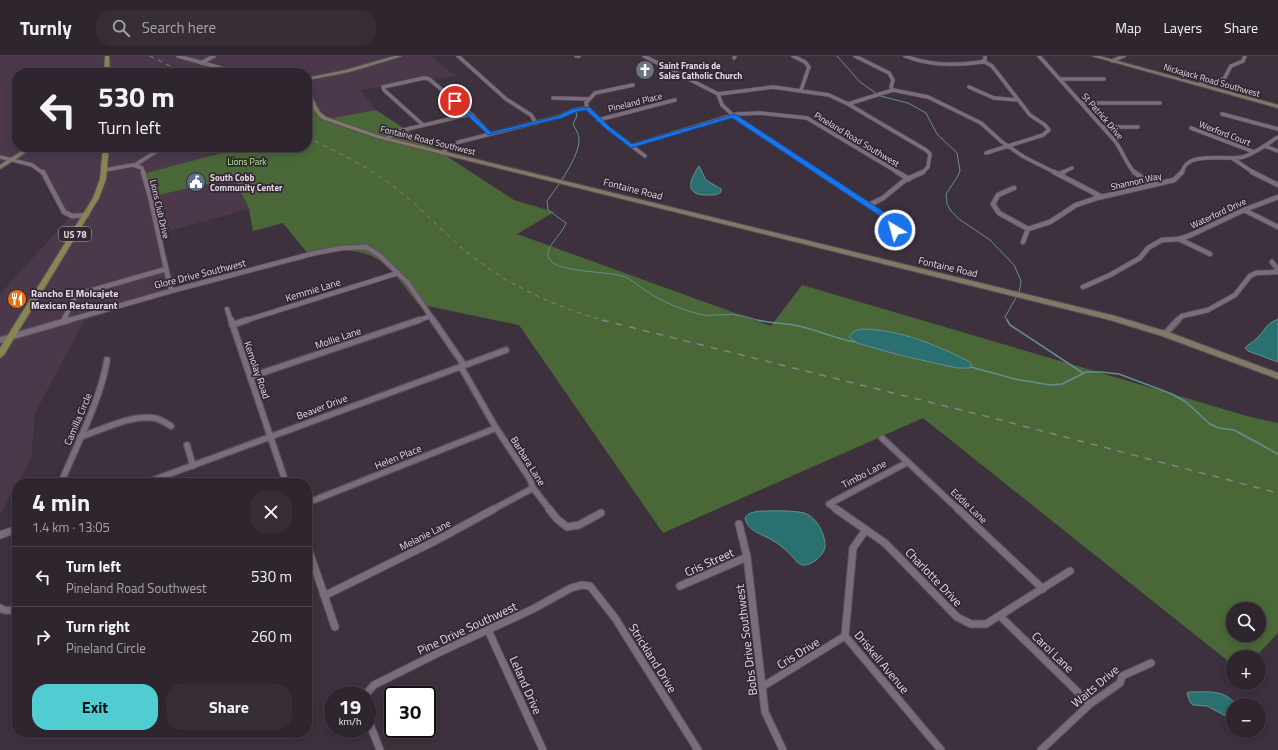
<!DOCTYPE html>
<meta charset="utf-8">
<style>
body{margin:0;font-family:"Titillium Web",sans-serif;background:#362d36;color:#f1f3f6;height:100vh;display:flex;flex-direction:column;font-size:15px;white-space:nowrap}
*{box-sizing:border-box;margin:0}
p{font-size:13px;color:#a7a5aa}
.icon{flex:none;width:22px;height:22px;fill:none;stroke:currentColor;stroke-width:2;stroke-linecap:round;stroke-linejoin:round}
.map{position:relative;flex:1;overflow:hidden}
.side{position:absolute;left:12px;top:422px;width:300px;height:260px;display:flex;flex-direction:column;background:#2e252e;border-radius:16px;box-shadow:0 2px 10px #0003,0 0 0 1px #49424a}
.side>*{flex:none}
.banner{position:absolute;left:12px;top:12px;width:300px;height:84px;border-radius:16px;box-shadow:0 2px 10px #0003,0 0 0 1px #49424a;background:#2e252e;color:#f1f3f6;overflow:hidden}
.fabs{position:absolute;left:1226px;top:546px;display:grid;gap:8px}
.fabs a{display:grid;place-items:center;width:40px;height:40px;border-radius:50%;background:#2e252e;box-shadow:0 2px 10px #0003,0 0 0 1px #49424a;font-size:20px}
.speed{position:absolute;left:324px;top:630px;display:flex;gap:8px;font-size:20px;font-weight:700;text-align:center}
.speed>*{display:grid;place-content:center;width:52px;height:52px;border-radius:50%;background:#2e252e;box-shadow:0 2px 10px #0003,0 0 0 1px #49424a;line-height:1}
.speed small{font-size:10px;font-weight:400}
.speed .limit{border:2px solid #111;border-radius:6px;background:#fff;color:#111}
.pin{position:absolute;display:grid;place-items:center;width:34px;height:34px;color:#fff;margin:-17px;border:2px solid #fff;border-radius:50%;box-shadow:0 1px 4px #0007}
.me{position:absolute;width:44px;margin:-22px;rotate:323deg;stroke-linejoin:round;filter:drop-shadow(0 0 3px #0008)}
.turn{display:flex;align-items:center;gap:14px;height:84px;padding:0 20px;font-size:18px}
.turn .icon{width:52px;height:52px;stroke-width:2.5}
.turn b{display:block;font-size:28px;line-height:34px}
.round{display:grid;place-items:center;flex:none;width:42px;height:42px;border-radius:16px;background:#362d36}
.headline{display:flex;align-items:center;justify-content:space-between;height:68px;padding:0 20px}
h1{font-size:24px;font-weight:700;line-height:30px}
.primary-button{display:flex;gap:8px;margin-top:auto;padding:8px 20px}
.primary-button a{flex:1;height:46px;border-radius:16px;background:#51ccd1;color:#111;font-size:16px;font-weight:700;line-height:46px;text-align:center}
.primary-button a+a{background:#362d36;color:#f1f3f6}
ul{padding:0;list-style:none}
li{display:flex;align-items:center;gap:12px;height:60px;padding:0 20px;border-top:1px solid #49424a}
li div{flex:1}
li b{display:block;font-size:15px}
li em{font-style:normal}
header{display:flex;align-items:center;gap:24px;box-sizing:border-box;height:56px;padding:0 20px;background:#2e252e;border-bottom:1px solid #49424a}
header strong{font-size:19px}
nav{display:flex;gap:22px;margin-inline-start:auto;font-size:14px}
.search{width:280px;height:36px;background:#362d36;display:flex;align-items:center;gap:10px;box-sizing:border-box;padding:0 14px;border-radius:16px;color:#a7a5aa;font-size:15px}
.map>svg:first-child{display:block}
.built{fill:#4b394b}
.green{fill:#4a6837;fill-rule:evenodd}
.water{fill:#2a7070;stroke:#629092}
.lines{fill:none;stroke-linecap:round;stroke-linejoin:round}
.stream-far1{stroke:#629092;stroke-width:1}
.stream{stroke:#629092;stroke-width:1.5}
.street-far3-casing{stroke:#594f5a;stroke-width:4.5}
.street-far2-casing{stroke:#594f5a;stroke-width:6}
.street-far1-casing{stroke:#594f5a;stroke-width:8}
.street-casing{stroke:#594f5a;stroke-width:9}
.secondary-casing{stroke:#594f5a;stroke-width:2}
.primary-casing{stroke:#594f5a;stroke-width:2}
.street-far3{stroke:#7a6c7a;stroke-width:3.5}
.street-far2{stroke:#7a6c7a;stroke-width:4.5}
.street-far1{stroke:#7a6c7a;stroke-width:5.5}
.street{stroke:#7a6c7a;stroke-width:7}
.secondary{fill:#817966;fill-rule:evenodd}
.primary{fill:#878652;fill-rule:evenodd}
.rail-far1{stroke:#8a7f8a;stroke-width:1;stroke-dasharray:4.5 4.5;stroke-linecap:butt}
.rail{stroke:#8a7f8a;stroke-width:1.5;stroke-dasharray:7 7;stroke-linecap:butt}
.route{fill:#1a73e8;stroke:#114b97}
.labels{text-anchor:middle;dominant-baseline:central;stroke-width:3.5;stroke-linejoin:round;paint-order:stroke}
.far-poi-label{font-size:9px;font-weight:bold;fill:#e3dae3;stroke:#332734;text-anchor:start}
.far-street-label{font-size:9px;fill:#e3dae3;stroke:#332734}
.far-park-label{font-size:9px;fill:#b8f692;stroke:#332734}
.shield{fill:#332734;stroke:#aea4ae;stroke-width:1}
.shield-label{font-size:9px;font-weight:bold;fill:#e3dae3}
.street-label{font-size:10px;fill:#e3dae3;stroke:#332734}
.poi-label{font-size:10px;font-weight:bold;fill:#e3dae3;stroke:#332734;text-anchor:start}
.near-street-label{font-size:12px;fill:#e3dae3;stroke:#332734}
</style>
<header>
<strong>Turnly</strong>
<div class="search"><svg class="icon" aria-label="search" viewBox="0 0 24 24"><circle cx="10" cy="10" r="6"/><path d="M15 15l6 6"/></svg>Search here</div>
<nav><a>Map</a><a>Layers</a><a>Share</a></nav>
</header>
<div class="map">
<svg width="1278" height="694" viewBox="0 0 1278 694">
<rect width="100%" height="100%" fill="#3e313e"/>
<path class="built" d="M 0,0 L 430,0 L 456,20 L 360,34 L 376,54 L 327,63 L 318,56 L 307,39 L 307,17 L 17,17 L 17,91 L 209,91 L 212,100 L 146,117 L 154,140 L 234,122 L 249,153 L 160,177 L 176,233 L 84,265 L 35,357 L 31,403 L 0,458 L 0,238 L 70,161 L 52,132 L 45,114 L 13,103 L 0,111 Z"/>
<path class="green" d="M 307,39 L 318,56 L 327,63 L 376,54 L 514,144 L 554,156 L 517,178 L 771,270 L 802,229 L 1247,360 L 1278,367 L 1278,577 L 1255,601 L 1233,601 L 1233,609 L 923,362 L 663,477 L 519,269 L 418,248 C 381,199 373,188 309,199 L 283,167 L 253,175 L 249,153 L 234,122 L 154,140 L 146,117 L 244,91 L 307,91 ZM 1233,553 L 1259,553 L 1259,579 L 1233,579 Z"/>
<path class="water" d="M 699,110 L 706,124 L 721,133 L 721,136 C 717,139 714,139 709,139 C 685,140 688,126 699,110 Z
M 1278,263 L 1278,306 L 1248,295 L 1245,292 C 1248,288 1253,286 1256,283 C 1266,274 1264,269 1278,263 Z
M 863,273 C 901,274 937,289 970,306 L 972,310 L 970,312 L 957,312 L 899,299 L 857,287 L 849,281 C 851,275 858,274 863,273 Z
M 762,455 C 775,455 791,454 804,457 C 816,460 826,479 825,491 C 824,500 808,513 800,508 C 796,506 794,502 791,499 C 786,494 779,488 772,484 C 762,478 747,475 745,462 C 748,456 755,456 762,455 Z
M 1189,636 C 1207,636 1225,633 1236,649 L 1233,649 L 1233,664 L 1207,650 L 1193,649 L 1190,646 L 1187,637 Z"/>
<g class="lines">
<path class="stream-far1" d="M 837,0 L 860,26 L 877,38
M 880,40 L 908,47 L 926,57 L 937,78 L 957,97 L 960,115 L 958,120 L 946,138 L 947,148 L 951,155 L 959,163 L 990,184 L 1014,209 L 1021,225 L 1019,237
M 576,56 L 577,60 L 573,68 C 575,72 579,78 579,83 C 580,100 557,131 547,145 L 548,154 L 566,167 C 563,177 545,191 548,201 C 553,217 608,215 622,220 C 632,223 642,233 651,238 C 663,246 681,253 695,257 C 709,262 723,257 737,259 C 745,260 753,263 761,265
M 1008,265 L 1005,261 L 1017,240"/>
<path class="stream" d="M 757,264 C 769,267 782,267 794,269 C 815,273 833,282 855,286
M 1007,264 L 1010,269 L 1083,317
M 971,311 L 1015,323 L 1050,329 L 1062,328 L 1086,316 L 1101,316 L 1119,318 L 1172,338 L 1186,346 L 1210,368 L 1219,372 L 1234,374 L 1278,398"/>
<defs>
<path id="street-far3" d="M 178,0 L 235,16 L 268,14 L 279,17
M 458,0 L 506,43 L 531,59 L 536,67
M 576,0 L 579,0
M 644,0 L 718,38 L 722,49 L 733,59 L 820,117
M 793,0 L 805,6 L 809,11 L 801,34
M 855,0 L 889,17 L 893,24 L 891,31 L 893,34
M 905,0 C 930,10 955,10 981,6 L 985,4 L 985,0
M 1039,0 L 1115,85 C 1123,96 1126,108 1135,117
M 734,2 L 735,0
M 1112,5 L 1124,0
M 981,6 L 985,6 L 992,10 L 1030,59 L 1045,69 L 1049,74 L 1043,79 L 986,97
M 201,7 L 214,0
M 1060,23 L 1104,23
M 1200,28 L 1224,23 L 1231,10 L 1243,5 L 1245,0
M 633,29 L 595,37 L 586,47 L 587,51 L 608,72 L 645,100
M 969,31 L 994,42 L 1018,44
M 718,38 L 773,31 L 829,39 L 848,48 L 926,94 L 930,98 L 928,111 L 922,117
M 553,42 L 589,43
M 1082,47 L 1160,47
M 848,48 L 893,34 L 928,41 L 981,67 L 1002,86 L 1024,101 L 1056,117
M 1222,58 L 1278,73
M 598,64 L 675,44
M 423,69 L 384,34 L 383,31 L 424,22 L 429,23 L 471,58 L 490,78
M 1103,71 L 1138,71
M 1191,72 L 1254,96
M 386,83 L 399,75 L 471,58
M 631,90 L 737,58 L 760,57 L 807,62 L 899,117
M 1265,90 L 1278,95
M 442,97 L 450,90 L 459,86 L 558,61 L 574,54 L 587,52
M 0,101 L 32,109 L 43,117
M 1232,102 L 1254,117
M 135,109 L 163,91
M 105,114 L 133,109 L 142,112 L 143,117
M 1061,117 L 1072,112
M 1182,117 C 1183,113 1185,109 1188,107 C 1199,98 1230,104 1243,101 C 1256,97 1267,88 1278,81"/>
<path id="street-far2" d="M 43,116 L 64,156 L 72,160 L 87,159
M 143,116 L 150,140 L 171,235
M 818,116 L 892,165 L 895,174
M 897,116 L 909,123
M 1054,116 L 1102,141
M 1134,116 L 1153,129
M 1252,116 L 1278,129
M 1059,118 L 1064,116
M 1014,132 L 998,139 L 993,148 L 999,157 L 1028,173
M 869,149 L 883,142 L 905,124 L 923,116
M 1244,154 L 1278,171
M 1179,183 L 1210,198
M 1023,186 L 1028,173 L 1050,166 L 1076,149 L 1097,142 L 1174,124 L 1182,116
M 1272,206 L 1278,214
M 1083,231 L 1110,219 L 1140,202 L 1148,192 L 1162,184 L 1179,183 L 1191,179 L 1244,154 L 1278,141
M 227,253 L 231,265
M 63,265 L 75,241 L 79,238 L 166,213
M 66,265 L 171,235 L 315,197 L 342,192 L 366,191 L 379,199 L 408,227 L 434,265
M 244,265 L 398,217
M 416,265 L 431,260
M 1177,265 L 1182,260 L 1208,254 L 1235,239 L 1250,220 L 1256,217 L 1278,216"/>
<path id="street-far1" d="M 231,264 L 286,427
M 433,264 L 464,309
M 232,269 L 247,264
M 1165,278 L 1178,264
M 0,284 L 69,264
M 461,311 L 496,372 L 530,423 L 533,432 L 550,454
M 250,321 L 419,264
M 80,381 C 101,374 132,358 154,362 C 160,363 166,367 171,370
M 882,382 L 959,454
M 187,389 L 193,410
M 61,427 C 76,390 101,343 107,304
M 145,427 L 506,294
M 307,447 L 496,372
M 492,454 L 533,432
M 838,454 L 829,448 L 908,406"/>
<path id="street" d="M 549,453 L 557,463 L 567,471 L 579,469 L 601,457
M 836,453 L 885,487 L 957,561 L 971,568 L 986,568 L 1070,515
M 958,453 L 1043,533
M 739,468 L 747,501 L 765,656 L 783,694
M 865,475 L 853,492 L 845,580 L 941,694
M 0,479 L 17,473
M 307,489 L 335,571
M 680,530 L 747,501
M 324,540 L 437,484 L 494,453
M 0,552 L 4,554 L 17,555
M 1000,560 L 1090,648
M 488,574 L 543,694
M 762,631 L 845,580
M 365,639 L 374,629 L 438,597 L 533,553 L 571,532 L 582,529 L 590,530 L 615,562 L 698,694
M 367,661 L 380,694
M 1041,694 L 1090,648 L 1120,627 L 1122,620 L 1151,607"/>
<path id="secondary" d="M 395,0 L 402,0 L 349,16 L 307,24 L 307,22 L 346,14 Z
M 1092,0 L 1099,0 L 1278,49 L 1278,52 Z
M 307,35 L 309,36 L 320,56 L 326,61 L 381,80 L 1115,260 L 1168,276 L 1278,317 L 1278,323 L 1162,280 L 1110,264 L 377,82 L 322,63 C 314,56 307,45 307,35 Z
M 28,91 L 35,91 L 0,113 L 0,109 Z"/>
<path id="primary" d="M 105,0 L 109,0 L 110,17 L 104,17 Z
M 103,91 L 109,91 L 106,123 L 99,142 L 4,299 L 0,302 L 0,292 L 93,142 L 100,123 Z"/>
</defs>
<use href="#street-far3" class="street-far3-casing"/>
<use href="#street-far2" class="street-far2-casing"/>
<use href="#street-far1" class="street-far1-casing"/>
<use href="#street" class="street-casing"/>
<use href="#secondary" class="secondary-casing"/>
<use href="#primary" class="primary-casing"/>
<use href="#street-far3" class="street-far3"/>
<use href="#street-far2" class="street-far2"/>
<use href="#street-far1" class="street-far1"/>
<use href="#street" class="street"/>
<use href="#secondary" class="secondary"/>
<use href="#primary" class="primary"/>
<path class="rail-far1" d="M 150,0 L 184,17
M 307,81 C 334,95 362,107 386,125 C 419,148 445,180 477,204 C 515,233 560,252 605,265"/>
<path class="rail" d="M 602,264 L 989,361 L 1278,437"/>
</g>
<path class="route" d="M 455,43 L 491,76 L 558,60 L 572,53 L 589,51 L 610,71 L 632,88 L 735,58 L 895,163 L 898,174 L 895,176 L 892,175 L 889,166 L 732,62 L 631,92 L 606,73 L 586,54 L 576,56 L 562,62 L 488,79 L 453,46 L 453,45 Z"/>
<defs>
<symbol id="church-disc" viewBox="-11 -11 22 22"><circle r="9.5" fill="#6b7280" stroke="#332734"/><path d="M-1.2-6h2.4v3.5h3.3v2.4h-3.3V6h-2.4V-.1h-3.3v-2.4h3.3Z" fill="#fff"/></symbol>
<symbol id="civic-disc" viewBox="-11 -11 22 22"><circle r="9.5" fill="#5c6f8a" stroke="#332734"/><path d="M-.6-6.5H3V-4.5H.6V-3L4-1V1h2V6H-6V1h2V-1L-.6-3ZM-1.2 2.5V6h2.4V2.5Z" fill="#fff"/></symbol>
<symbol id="restaurant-disc" viewBox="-11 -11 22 22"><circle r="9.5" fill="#e8710a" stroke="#332734"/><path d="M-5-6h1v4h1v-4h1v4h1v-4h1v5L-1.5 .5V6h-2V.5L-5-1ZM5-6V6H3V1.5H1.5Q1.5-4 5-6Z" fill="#fff"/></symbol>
</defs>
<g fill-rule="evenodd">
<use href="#church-disc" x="634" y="3" width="22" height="22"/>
<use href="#civic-disc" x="185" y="115" width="22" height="22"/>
<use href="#restaurant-disc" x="6" y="232" width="22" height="22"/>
</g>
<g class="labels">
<g class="far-poi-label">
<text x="659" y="9">Saint Francis de<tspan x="659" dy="10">Sales Catholic Church</tspan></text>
<text x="210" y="121">South Cobb<tspan x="210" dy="10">Community Center</tspan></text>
</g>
<g class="far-street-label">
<text transform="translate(1212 24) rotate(16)">Nickajack Road Southwest</text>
<text transform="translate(635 46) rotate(-14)">Pineland Place</text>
<text transform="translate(1103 60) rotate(49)">St Patrick Drive</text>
<text transform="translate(1225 77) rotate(21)">Wexford Court</text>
<text transform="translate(857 83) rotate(31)">Pineland Road Southwest</text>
<text transform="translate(428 84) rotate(14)">Fontaine Road Southwest</text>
<text transform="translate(1136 125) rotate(-13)">Shannon Way</text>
<text transform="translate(160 153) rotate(77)">Lions Club Drive</text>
<text transform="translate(1218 157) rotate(-25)">Waterford Drive</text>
</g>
<g class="far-park-label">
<text x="247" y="105">Lions Park</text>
</g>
<rect class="shield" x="59" y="171" width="32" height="14" rx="3"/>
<g class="shield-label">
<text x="75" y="178">US 78</text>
</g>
<g class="street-label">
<text transform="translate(633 133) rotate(14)">Fontaine Road</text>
<text transform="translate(948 211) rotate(13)">Fontaine Road</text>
<text transform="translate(200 218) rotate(-14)">Glore Drive Southwest</text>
<text transform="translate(313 234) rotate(-17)">Kemmie Lane</text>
<text transform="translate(338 282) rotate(-19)">Mollie Lane</text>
<text transform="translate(257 314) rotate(71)">Kemolay Road</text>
<text transform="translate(322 351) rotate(-21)">Beaver Drive</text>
<text transform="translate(78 363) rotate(-67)">Camilla Circle</text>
<text transform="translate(398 401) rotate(-22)">Helen Place</text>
<text transform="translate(528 405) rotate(58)">Barbara Lane</text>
<text transform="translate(864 418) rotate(-28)">Timbo Lane</text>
<text transform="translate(969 450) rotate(43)">Eddie Lane</text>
<text transform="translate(425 479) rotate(-27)">Melanie Lane</text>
</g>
<g class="poi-label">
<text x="31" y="237">Rancho El Molcajete<tspan x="31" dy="12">Mexican Restaurant</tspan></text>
</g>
<g class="near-street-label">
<text transform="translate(709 506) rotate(-24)">Cris Street</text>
<text transform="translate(934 521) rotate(46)">Charlotte Drive</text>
<text transform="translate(467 572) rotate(-25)">Pine Drive Southwest</text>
<text transform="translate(746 584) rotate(-97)">Bobs Drive Southwest</text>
<text transform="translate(1053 596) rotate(44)">Carol Lane</text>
<text transform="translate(798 597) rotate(-32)">Cris Drive</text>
<text transform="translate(653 602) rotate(58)">Strickland Drive</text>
<text transform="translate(882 606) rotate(50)">Driskell Avenue</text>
<text transform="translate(526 629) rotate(66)">Leland Drive</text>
<text transform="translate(1095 630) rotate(-40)">Waits Drive</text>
</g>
</g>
</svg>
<div class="fabs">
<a><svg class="icon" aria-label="search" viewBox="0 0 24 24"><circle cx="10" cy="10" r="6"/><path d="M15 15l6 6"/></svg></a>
<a>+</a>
<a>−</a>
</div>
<div class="speed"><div>19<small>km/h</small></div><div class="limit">30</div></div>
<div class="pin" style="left:455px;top:45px;background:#d93025"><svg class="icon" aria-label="arrive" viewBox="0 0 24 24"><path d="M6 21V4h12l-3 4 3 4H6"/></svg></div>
<svg class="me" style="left:895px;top:174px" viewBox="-20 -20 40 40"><circle r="17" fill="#1a73e8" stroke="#fff" stroke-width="3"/><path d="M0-11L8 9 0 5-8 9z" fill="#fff"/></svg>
<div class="banner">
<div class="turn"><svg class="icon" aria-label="left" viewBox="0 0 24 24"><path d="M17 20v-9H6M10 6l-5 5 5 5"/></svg><div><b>530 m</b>Turn left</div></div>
</div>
<section class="side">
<div class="headline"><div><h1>4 min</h1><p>1.4 km · 13:05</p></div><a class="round"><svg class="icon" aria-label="close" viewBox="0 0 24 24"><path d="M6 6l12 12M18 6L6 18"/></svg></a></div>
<ul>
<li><svg class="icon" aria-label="left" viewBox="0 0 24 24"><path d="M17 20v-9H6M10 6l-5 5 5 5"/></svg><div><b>Turn left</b><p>Pineland Road Southwest</p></div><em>530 m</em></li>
<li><svg class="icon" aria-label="right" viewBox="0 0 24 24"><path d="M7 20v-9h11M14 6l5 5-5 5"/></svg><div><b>Turn right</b><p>Pineland Circle</p></div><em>260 m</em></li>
</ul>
<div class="primary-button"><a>Exit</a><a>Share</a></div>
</section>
</div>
